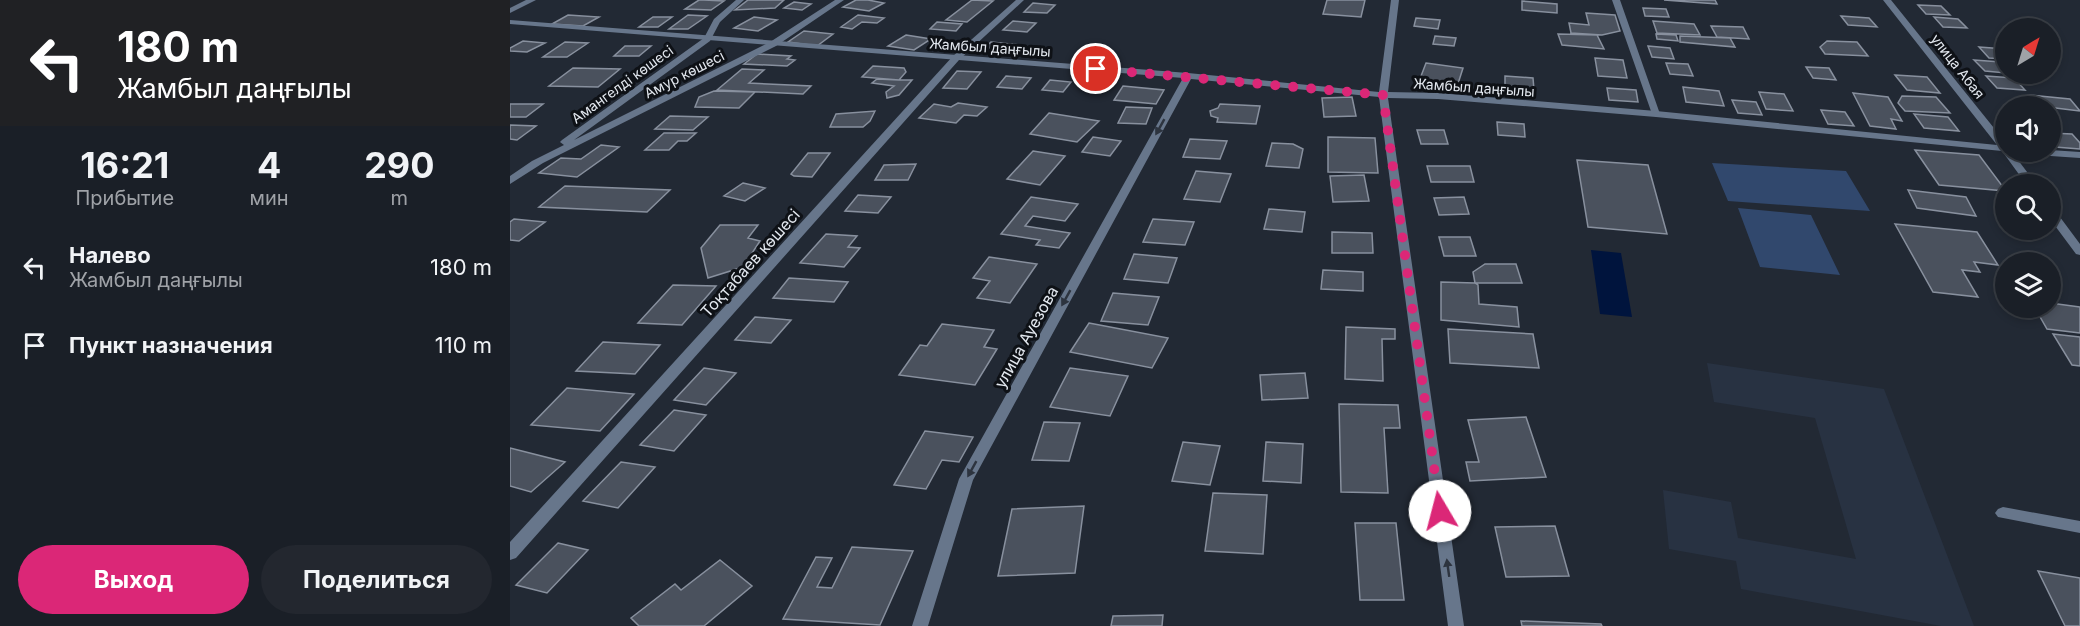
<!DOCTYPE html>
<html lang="ru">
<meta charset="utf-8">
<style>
body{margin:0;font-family:Inter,sans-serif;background:#23272f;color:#f1f3f6;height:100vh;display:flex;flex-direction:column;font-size:22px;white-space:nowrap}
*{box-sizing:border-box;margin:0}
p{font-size:20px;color:#9fa2a7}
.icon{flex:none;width:33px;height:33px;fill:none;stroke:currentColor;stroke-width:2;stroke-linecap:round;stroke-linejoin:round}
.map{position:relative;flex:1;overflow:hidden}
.drawer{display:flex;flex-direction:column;background:#1a1f27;width:510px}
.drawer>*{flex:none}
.hud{background:#202124;color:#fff;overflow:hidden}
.needle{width:39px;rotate:38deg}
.fabs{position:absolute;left:1485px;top:18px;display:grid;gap:12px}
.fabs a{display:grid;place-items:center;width:66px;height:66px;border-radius:50%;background:#1a1f27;box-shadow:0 3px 9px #0003,0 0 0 2px #383d44;font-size:30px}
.pin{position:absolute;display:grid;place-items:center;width:51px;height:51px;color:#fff;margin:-26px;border:3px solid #fff;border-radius:50%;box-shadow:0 2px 6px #0007}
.me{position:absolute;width:66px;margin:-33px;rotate:352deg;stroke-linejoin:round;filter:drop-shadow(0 0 4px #0008)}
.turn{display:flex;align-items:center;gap:21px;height:126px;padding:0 18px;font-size:27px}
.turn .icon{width:78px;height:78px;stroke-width:2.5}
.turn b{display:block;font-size:42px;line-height:51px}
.eta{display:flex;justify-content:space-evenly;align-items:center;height:102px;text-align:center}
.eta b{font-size:36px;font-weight:700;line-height:42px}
.primary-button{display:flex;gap:12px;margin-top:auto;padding:12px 18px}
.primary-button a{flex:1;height:69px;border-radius:36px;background:#db2777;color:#fff;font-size:24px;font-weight:700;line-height:69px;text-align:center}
.primary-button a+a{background:#23272f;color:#f1f3f6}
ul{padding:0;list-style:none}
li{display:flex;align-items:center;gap:18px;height:78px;padding:0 18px}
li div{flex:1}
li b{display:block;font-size:22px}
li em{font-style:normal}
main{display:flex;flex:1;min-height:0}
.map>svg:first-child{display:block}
.built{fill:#283242}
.green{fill:#31486d}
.water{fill:#00143d}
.building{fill:#4a515d;stroke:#88909e;stroke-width:1.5}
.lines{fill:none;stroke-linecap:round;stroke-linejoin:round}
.minor{fill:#67768b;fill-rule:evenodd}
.tertiary{fill:#67768b;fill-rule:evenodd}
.oneway{fill:#2d343f}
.route{stroke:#db2777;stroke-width:10;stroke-dasharray:0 18}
.labels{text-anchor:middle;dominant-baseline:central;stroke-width:6;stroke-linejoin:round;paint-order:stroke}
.far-street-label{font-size:14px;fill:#e3e8ef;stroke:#0e1116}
.street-label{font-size:16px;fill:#e3e8ef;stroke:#0e1116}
</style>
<main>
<section class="drawer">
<div class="hud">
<div class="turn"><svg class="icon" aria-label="left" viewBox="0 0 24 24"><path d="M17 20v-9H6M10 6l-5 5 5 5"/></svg><div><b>180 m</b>Жамбыл даңғылы</div></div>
</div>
<div class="eta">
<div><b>16:21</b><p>Прибытие</p></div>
<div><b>4</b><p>мин</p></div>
<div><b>290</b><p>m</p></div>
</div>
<ul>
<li><svg class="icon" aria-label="left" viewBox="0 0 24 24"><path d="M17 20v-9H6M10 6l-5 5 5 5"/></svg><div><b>Налево</b><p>Жамбыл даңғылы</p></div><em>180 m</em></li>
<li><svg class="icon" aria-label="arrive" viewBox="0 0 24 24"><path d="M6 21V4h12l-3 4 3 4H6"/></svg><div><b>Пункт назначения</b></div><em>110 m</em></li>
</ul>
<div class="primary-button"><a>Выход</a><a>Поделиться</a></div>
</section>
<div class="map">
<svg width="1570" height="626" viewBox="0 0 1570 626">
<rect width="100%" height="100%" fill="#222934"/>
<path class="built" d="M 1197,363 L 1374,389 L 1464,626 L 1431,626 L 1231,589 L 1226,561 L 1159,549 L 1153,490 L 1221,502 L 1228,538 L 1346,559 L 1305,418 L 1204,402 Z"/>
<path class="green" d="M 1202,163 L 1336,171 L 1360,211 L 1218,201 Z
M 1228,208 L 1301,215 L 1330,275 L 1250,267 Z"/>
<path class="water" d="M 1081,250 L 1111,253 L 1122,317 L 1090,314 Z"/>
<path class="building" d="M 189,0 L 194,0 L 214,1 L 201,10 L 175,9 Z
M 238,0 L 274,0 L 265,8 L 225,10 Z
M 346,0 L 358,0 L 374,3 L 359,11 L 333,7 Z
M 462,0 L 483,1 L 457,22 L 436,20 Z
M 817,0 L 855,0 L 851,17 L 813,14 Z
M 1154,0 L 1205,0 L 1207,4 L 1194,3 Z
M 1012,1 L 1047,4 L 1047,13 L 1012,10 Z
M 284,2 L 301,4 L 292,10 L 274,8 Z
M 523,3 L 545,5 L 537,13 L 514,12 Z
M 1408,5 L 1431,6 L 1440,15 L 1416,14 Z
M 1133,8 L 1156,9 L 1159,17 L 1135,16 Z
M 1076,13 L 1105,15 L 1110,31 L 1092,35 L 1061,33 L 1059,23 L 1079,25 Z
M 58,15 L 89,17 L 73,26 L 42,24 Z
M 178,15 L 197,16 L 178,29 L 159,29 Z
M 348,15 L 374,18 L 367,23 L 352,22 L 342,29 L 331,27 Z
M 1331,16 L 1359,18 L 1367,27 L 1338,25 Z
M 143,17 L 162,17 L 148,27 L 129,27 Z
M 244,17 L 267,20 L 248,31 L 224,28 Z
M 1424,17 L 1448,19 L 1457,28 L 1433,27 Z
M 906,18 L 930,20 L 928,29 L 904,26 Z
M 503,21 L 526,23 L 517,32 L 493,30 Z
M 1143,21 L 1184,24 L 1190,35 L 1147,33 Z
M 427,22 L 452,24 L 446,31 L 420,29 Z
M 1201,26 L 1233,27 L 1239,39 L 1207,37 Z
M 294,31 L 323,34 L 307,46 L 278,42 Z
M 1048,34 L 1087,35 L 1094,49 L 1052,45 Z
M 1146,34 L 1166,35 L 1168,41 L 1147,39 Z
M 396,35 L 421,39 L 404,50 L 378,46 Z
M 925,36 L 946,38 L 944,46 L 923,44 Z
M 1170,36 L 1220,38 L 1225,47 L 1170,42 Z
M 13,41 L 35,43 L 17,52 L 0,51 L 0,48 Z
M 1317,41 L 1347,42 L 1358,56 L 1315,54 L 1310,47 Z
M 55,42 L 78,43 L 57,57 L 33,57 Z
M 481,42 L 510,45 L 501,54 L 471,51 Z
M 115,46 L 141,46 L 129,56 L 104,56 Z
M 1138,46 L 1160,48 L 1164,59 L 1142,57 Z
M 1469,47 L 1495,49 L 1496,59 L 1479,58 Z
M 247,54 L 281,56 L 277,59 L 285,60 L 277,66 L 234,64 Z
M 1085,58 L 1113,60 L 1117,78 L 1088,76 Z
M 1464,60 L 1491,62 L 1496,66 L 1496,73 L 1475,71 Z
M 916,63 L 953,68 L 946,90 L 908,84 Z
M 1156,63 L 1178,64 L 1183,76 L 1160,74 Z
M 363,66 L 394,68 L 396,72 L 389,80 L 352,77 Z
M 1296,67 L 1319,68 L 1326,80 L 1303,78 Z
M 63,68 L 110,69 L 88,87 L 39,86 Z
M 232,69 L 254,70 L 239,83 L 301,86 L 293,94 L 207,90 Z
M 447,71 L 471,72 L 457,89 L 433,88 Z
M 1385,75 L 1417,77 L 1430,93 L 1397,90 Z
M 496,76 L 521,78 L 512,89 L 487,87 Z
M 995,76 L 1023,78 L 1024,90 L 995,87 Z
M 1476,76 L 1504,78 L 1515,90 L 1487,88 Z
M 367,79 L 389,80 L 402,80 L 389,95 L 377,98 L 376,92 L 384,86 L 362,83 Z
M 540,80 L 561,82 L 553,92 L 532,90 Z
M 613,86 L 654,90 L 646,104 L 604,100 Z
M 1173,87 L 1209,91 L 1214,106 L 1176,102 Z
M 1097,88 L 1126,90 L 1128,102 L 1099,100 Z
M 204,91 L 245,92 L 229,108 L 185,107 L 189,97 Z
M 1249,92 L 1274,94 L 1283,111 L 1256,109 Z
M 1343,93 L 1378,97 L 1392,121 L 1381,119 L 1386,129 L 1360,126 Z
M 1519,95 L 1560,99 L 1570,111 L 1529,106 Z
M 1392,96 L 1426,97 L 1440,113 L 1395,111 L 1388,103 Z
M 842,97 L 846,116 L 814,117 L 812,98 Z
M 1222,100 L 1246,102 L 1252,115 L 1228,113 Z
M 448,103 L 477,107 L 467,116 L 454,115 L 446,123 L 409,118 L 424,104 L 441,107 Z
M 0,104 L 33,104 L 16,117 L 0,117 Z
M 710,104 L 750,106 L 746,124 L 707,122 L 708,118 L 701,116 L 700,111 L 708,108 Z
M 616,107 L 642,108 L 636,124 L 608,123 Z
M 1311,110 L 1335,112 L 1344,126 L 1318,124 Z
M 365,111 L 360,121 L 353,127 L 320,127 L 326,114 Z
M 539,113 L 589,121 L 567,142 L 520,134 Z
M 1404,114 L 1438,117 L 1449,131 L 1414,128 Z
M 160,116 L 198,117 L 183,130 L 145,129 Z
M 987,122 L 1014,124 L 1015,137 L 988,135 Z
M 0,125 L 26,126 L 7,140 L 0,139 Z
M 907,130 L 934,130 L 938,144 L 911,144 Z
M 154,133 L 186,133 L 177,141 L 168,141 L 159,150 L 135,150 Z
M 1540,133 L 1562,134 L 1570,143 L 1570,149 L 1545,147 L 1540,142 Z
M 583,137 L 611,141 L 600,156 L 572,152 Z
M 818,137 L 865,138 L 868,173 L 818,172 Z
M 680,139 L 717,141 L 710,159 L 673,157 Z
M 762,143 L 783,144 L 793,149 L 789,168 L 756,166 Z
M 91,145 L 109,147 L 67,177 L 29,173 L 51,158 L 71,159 Z
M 1405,150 L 1469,155 L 1496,191 L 1429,185 Z
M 523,151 L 555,156 L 530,185 L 497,179 Z
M 298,153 L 320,153 L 302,177 L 284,176 L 281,174 Z
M 1067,160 L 1138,165 L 1157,234 L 1078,227 Z
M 406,164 L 398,180 L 365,180 L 374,165 Z
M 917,166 L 960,166 L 964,182 L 921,182 Z
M 686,171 L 721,174 L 710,202 L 674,199 Z
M 854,175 L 859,201 L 823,202 L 820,176 Z
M 233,183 L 255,188 L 235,201 L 214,196 Z
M 55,186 L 160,190 L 137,212 L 29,207 Z
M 1398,190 L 1456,197 L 1466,216 L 1407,208 Z
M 348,195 L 381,197 L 368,213 L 335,211 Z
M 521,197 L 568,204 L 555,221 L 523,216 L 515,226 L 560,233 L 549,248 L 526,245 L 530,240 L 491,234 Z
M 954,197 L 959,214 L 929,215 L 924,198 Z
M 759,209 L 795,212 L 792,232 L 754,229 Z
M 4,219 L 35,222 L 9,241 L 0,240 L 0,222 Z
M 643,219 L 684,222 L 675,245 L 633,242 Z
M 1385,224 L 1467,232 L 1488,265 L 1464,262 L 1470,272 L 1452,270 L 1468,297 L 1423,292 Z
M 210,225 L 248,225 L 238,238 L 250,241 L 233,267 L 198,278 L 191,248 Z
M 822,232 L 862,233 L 863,253 L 822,253 Z
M 316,234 L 347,236 L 338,247 L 350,248 L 334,267 L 290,263 Z
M 929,237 L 960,237 L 966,256 L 934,256 Z
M 624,254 L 667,258 L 658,283 L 614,279 Z
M 479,257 L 527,264 L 500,303 L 467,298 L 480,281 L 463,278 Z
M 975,264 L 1006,264 L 1012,283 L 965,283 L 963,272 Z
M 813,270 L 853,272 L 853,291 L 811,289 Z
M 279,278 L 338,282 L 324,302 L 263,298 Z
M 931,282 L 965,283 L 968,285 L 969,304 L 1007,307 L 1009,327 L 931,320 Z
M 163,285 L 206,286 L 172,325 L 128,323 Z
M 603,293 L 649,297 L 638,325 L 591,321 Z
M 1540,303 L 1570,307 L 1570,333 L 1537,329 L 1525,308 L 1540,308 Z
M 245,317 L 281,320 L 261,343 L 225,340 Z
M 579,323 L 658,338 L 642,368 L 560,352 Z
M 432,324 L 484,330 L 474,347 L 487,349 L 465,385 L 389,375 L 410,345 L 417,346 Z
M 836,327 L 885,329 L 885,339 L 872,339 L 873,381 L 835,379 Z
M 938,329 L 1023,334 L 1029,368 L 940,363 Z
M 1543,334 L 1570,337 L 1570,366 L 1562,365 Z
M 93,342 L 150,345 L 125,374 L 66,371 Z
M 194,368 L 226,373 L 196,405 L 164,400 Z
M 560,368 L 618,376 L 600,416 L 540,407 Z
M 795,373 L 798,398 L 752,400 L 750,375 Z
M 57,388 L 124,394 L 90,431 L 21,425 Z
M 829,404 L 888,405 L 890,428 L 874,428 L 878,493 L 831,492 Z
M 164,410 L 196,415 L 164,451 L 130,445 Z
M 1016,417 L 1036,477 L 960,481 L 956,462 L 969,462 L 958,420 Z
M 534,422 L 570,423 L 559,461 L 522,460 Z
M 415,431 L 463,437 L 449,462 L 432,460 L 416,489 L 384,485 Z
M 673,442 L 710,446 L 700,485 L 662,481 Z
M 756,442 L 793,444 L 791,483 L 753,481 Z
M 0,448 L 55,462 L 21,492 L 0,486 Z
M 111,462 L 145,467 L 108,508 L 73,501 Z
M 703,493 L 757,495 L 753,554 L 695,551 Z
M 574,506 L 565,573 L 488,576 L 502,509 Z
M 845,523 L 886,523 L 894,600 L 850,600 Z
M 1045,526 L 1059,576 L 996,577 L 985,527 Z
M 48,543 L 78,550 L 37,593 L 6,585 Z
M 342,547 L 403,551 L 370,625 L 273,619 L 306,557 L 322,558 L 307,587 L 322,588 Z
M 210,560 L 242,586 L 194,626 L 129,626 L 121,618 L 165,584 L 171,590 Z
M 1528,571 L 1570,578 L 1570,626 L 1555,626 Z
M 653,615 L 652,626 L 601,626 L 603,616 Z
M 1011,621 L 1091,624 L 1092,626 L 1012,626 Z"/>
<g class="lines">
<path class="minor" d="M 16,0 L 26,0 L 0,13 L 0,8 Z
M 226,0 L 234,0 L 210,22 L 200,41 L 64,140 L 260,42 L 325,0 L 334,0 L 266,46 L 33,163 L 0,184 L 0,176 L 22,161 L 54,145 L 50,142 L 52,140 L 194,38 L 204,19 Z
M 506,0 L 514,0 L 449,60 L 6,558 L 0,560 L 0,542 L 443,56 Z
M 1102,0 L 1110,0 L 1150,114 L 1149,116 L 1146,117 L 1142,114 Z
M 1493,507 L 1570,521 L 1570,533 L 1488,517 L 1485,513 L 1488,509 Z"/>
<path class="tertiary" d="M 881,0 L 889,0 L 878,92 L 928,93 L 1146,111 L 1487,145 L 1373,0 L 1381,0 L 1496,143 L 1496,152 L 1502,152 L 1526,184 L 1516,184 L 1492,151 L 1146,117 L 928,99 L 878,98 L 954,626 L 938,626 L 869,97 L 681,79 L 463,480 L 418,626 L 402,626 L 449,479 L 673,78 L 0,24 L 0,20 L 678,73 L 869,92 Z
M 1540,150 L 1570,152 L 1570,158 L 1526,155 L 1521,152 Z
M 1540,208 L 1544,209 L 1570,244 L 1570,255 L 1566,254 L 1540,219 Z"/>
</g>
<defs><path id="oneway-solid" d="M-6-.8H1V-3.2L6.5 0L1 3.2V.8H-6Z" transform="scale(1.5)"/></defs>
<g class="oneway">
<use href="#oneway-solid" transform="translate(650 127) rotate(119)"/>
<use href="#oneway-solid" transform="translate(556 298) rotate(119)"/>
<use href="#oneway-solid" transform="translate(462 469) rotate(119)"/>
<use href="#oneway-solid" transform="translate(938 568) rotate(-98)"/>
</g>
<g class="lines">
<path class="route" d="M 586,69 L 873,95 L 930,511"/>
</g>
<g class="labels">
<g class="far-street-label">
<text transform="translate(480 47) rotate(4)">Жамбыл даңғылы</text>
<text transform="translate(1448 66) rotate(52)">улица Абая</text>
<text transform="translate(174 74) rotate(-27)">Амур көшесі</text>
<text transform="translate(112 84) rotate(-36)">Амангелді көшесі</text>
<text transform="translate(964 87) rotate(4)">Жамбыл даңғылы</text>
</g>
<g class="street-label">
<text transform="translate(240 263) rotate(-48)">Тоқтабаев көшесі</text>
<text transform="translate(516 337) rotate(-61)">улица Ауезова</text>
</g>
</g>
</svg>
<div class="fabs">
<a><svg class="needle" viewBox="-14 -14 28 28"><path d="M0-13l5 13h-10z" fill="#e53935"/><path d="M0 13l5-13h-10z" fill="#9fa2a7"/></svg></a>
<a><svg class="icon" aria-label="sound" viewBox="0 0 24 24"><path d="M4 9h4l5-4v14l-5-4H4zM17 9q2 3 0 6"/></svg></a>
<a><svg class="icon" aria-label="search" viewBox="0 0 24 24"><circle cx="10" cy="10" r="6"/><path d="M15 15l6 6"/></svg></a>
<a><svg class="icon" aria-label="layers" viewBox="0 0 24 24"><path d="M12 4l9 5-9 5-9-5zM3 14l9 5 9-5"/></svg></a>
</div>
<div class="pin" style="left:586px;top:69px;background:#d93025"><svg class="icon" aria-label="arrive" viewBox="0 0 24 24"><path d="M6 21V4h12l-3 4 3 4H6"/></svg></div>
<svg class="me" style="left:930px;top:511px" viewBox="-20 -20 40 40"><circle r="19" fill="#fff"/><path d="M0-13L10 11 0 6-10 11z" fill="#db2777"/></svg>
</div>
</main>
